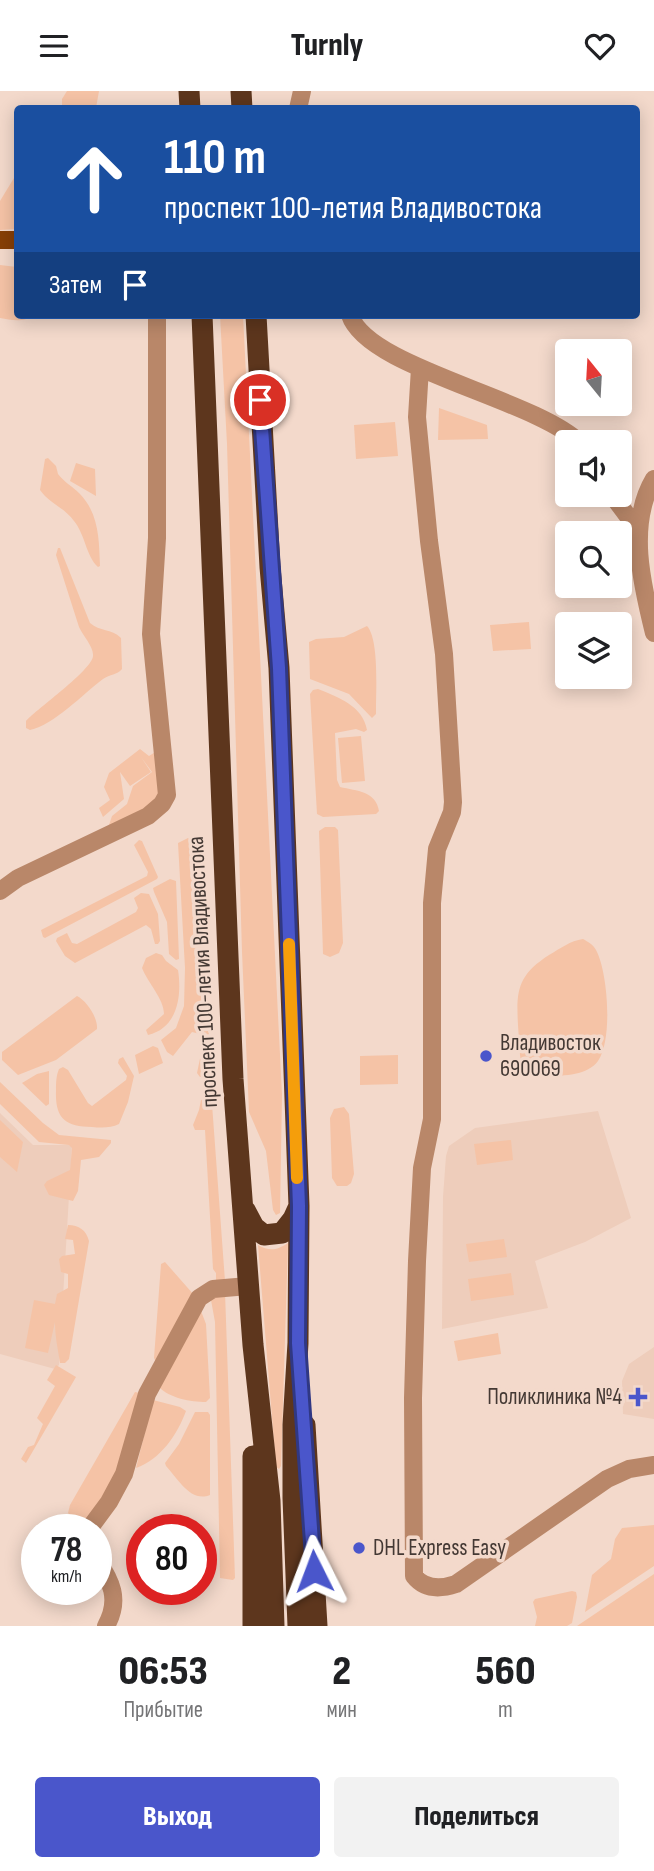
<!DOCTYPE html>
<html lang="ru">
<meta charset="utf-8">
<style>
body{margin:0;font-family:"Sofia Sans Condensed",sans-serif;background:#f2f2f2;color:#202124;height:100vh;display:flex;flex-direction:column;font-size:26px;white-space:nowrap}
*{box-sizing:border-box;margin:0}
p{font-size:23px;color:#757577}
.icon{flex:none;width:38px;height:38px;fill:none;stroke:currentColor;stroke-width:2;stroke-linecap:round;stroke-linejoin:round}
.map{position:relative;height:1535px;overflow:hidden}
.drawer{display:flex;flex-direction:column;background:#fff;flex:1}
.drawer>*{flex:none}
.banner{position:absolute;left:14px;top:14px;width:626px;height:214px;border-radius:7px;box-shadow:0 4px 18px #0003;background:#1a4fa0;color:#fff;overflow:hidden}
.needle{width:46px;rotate:342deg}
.fabs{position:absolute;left:555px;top:248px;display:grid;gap:14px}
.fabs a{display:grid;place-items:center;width:77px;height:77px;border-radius:7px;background:#fff;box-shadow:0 4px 18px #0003;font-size:35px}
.speed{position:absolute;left:21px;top:1423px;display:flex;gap:14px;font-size:35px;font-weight:700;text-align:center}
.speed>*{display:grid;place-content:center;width:91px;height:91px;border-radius:50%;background:#fff;box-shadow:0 4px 18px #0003;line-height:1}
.speed small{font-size:18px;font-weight:400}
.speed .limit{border:10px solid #d22;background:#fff;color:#111}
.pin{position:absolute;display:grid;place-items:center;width:60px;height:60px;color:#fff;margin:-30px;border:4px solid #fff;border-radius:50%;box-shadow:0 2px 7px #0007}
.me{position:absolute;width:77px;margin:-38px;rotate:357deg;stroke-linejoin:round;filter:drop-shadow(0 0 5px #0008)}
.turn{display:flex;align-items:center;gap:24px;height:147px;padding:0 35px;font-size:32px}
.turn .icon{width:91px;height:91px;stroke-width:2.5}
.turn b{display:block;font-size:49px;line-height:60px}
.then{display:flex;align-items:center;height:66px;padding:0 35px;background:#0003;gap:14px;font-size:26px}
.eta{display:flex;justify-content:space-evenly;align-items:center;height:119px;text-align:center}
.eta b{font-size:42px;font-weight:800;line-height:49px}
.button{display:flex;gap:14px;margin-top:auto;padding:14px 35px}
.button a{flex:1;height:80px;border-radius:7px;background:#4a56cb;color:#fff;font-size:28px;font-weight:800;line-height:80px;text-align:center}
.button a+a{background:#f2f2f2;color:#202124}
header{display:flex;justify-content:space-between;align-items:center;height:91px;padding:0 35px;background:#fff;font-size:32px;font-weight:800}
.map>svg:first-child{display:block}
.built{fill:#eecdbb}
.green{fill:#f5c3a6}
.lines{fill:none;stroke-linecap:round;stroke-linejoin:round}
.minor{stroke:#b98769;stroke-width:18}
.major{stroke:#863f07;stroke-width:18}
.highway{stroke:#5d361d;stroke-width:21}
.route-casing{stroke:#303884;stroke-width:18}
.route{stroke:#4a56cb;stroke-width:12}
.slow{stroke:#f59e0b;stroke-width:12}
.poi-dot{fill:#4a56cb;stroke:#f3d9cb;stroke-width:2.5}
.labels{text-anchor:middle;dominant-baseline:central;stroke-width:7;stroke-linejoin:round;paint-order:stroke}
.street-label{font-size:23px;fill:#443934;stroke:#f3d9cb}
.poi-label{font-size:23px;fill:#443934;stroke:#f3d9cb;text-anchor:start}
</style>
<header><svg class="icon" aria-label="menu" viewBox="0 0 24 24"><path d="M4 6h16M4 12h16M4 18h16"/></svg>Turnly<svg class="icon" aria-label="heart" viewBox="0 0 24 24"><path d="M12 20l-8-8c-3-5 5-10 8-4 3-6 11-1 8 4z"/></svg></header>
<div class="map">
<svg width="654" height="1535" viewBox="0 0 654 1535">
<rect width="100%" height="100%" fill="#f3d9cb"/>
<path class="built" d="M 598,1020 L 631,1127 L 585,1151 L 535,1170 L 548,1217 L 442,1238 L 443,1106 L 446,1065 L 449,1055 L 475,1037 Z
M 0,1022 L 33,1054 L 72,1054 L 59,1274 L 55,1278 L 0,1263 Z
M 654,1256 L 654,1328 L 623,1323 L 622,1290 L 629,1273 Z"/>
<path class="green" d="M 67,0 L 99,0 L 96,17 L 62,17 L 62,8 Z
M 17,82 L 17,138 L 0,139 L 0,110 Z
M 0,174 L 17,176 L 18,224 L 33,224 C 24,232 11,229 0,227 Z
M 220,224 L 243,224 L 282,1004 L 280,1122 L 276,1124 L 273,1119 L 266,1060 L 249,1021 L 242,861 L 227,353 Z
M 439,317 L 487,334 L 488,348 L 438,349 Z
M 395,331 L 398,365 L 356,368 L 354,334 Z
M 48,367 L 56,375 L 58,383 C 64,391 72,395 79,402 C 99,422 99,448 100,475 L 98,476 C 86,465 85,443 74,430 C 65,417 49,412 40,399 L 45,368 Z
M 76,372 L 95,378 L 96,405 L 70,390 Z
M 58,457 L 60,457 L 90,532 C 100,541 111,537 121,547 L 122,578 C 117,584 110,583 103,588 C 83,603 54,634 30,639 L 26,637 L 26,630 C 38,617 92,579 93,565 C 94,556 83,545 79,536 L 56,464 Z
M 529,531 L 531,558 L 493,560 L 490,534 Z
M 367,535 C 379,548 376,599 376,618 L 376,623 L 372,627 L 349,603 L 310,588 L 309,551 L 316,548 L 344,546 Z
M 318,598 C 338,606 363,615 367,639 L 364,641 L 356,638 L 335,642 L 337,689 L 340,696 C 357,700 376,700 379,720 L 376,723 L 323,726 L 317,723 L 310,603 L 313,599 Z
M 361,645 L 365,690 L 342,692 L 338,647 Z
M 140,658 L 149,665 L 157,660 C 158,672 162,690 159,701 C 155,715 120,733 108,737 L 112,725 L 127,713 L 133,695 L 152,681 L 141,666 L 151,681 L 130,695 L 120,681 L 124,708 L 103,726 L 99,717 L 110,709 L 104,696 L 109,682 Z
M 325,736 L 335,736 L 338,739 L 343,852 L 339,862 L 330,866 L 323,863 L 319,740 Z
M 188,747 L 196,750 L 199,763 L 211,982 L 200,986 L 197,982 L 202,958 L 200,943 L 192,941 L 173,965 L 167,961 L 161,949 L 176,937 L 184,915 L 185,877 L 178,752 Z
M 139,749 L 142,750 L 158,786 L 157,788 L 45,847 L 43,846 L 41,839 L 147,785 L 148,781 L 134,754 Z
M 170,788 L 176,790 L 179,868 L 176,869 L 169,863 L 167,831 L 154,801 L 153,797 Z
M 141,802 L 149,803 L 158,823 L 160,850 L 158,853 L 155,853 L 151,838 L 146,834 L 75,872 L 65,865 L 56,850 L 57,847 L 67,842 L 72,852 L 77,853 L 136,821 L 138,817 L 134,807 Z
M 583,848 C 588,851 593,853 596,859 C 608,881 613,949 598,970 C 588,984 564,985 548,985 C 537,986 526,983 521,972 C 519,959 519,947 518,934 C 516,899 518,884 549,864 C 561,857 570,850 583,848 Z
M 156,862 L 162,864 L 166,870 L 178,879 C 182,904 178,937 148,944 L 146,939 L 164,923 C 164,908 148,892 142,877 L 146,867 Z
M 77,905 C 87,910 98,927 97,938 L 56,969 L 18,984 L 2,969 L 2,961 Z
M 153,955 L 158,957 L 163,972 L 139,983 L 135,964 Z
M 398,964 L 398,993 L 360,994 L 360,965 Z
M 123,966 L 134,985 L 128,1011 L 119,1033 C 111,1037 102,1037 92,1036 C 65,1036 55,1027 56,1000 C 56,992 56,985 59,978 L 63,976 L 68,979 L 88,1012 L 92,1015 L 126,989 L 127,985 L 118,972 L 119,968 Z
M 49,980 L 49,1013 L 46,1015 L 22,992 L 37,983 Z
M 0,991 L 43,1032 L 59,1044 L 111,1049 L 111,1052 L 99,1066 L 81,1069 L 78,1100 L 73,1110 L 49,1104 L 44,1094 L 47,1090 L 70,1079 L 72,1057 L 69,1054 L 39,1051 L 0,1013 Z
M 204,1008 L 212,1013 L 225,1190 L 216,1192 L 216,1182 L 213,1178 L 205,1039 L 195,1039 L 193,1034 L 199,1019 L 201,1009 Z
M 344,1016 L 349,1023 L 354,1083 L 351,1092 L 347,1095 L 337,1095 L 332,1087 L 330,1027 L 334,1018 Z
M 0,1029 L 23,1051 L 17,1081 L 0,1066 Z
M 511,1049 L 513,1069 L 477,1074 L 474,1053 Z
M 68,1134 C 79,1134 86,1139 89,1150 L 69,1268 L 65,1272 L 60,1272 C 58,1258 55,1246 55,1231 L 48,1262 L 25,1257 L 34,1209 L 55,1213 L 57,1203 L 68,1197 L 68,1183 L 61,1181 L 59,1168 L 62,1165 L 75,1163 L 73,1149 L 65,1148 Z
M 504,1148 L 507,1166 L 469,1171 L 466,1153 Z
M 288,1152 L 281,1375 L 279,1378 L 276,1376 L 258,1154 C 270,1161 277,1159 288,1152 Z
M 165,1171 L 194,1204 L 156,1271 L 154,1267 L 161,1173 Z
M 511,1182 L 514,1204 L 471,1210 L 468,1188 Z
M 225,1201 L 235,1487 L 233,1489 L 220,1487 L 215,1231 L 211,1209 Z
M 201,1220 L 206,1233 L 210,1307 L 206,1311 C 191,1311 169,1307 159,1296 Z
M 498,1242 L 501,1263 L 458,1270 L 454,1250 Z
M 56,1274 L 76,1286 L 26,1372 L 21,1368 L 28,1356 L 34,1354 L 43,1333 L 37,1327 L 55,1295 L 47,1289 Z
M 135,1301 L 140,1302 L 113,1394 L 82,1436 L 68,1422 L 70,1414 Z
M 153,1309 L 180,1316 L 186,1320 C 177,1344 161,1368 136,1377 Z
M 195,1321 L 208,1321 L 210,1324 L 210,1404 C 191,1412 178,1388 166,1375 L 165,1372 L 179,1353 Z
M 654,1434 L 654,1475 L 585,1521 L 592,1484 L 611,1468 L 615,1448 L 622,1437 Z
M 654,1483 L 654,1535 L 576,1535 L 577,1535 Z
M 572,1500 L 576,1501 L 577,1506 L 572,1532 L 567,1535 L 535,1535 L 537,1526 L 533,1511 L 535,1508 Z"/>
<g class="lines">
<path class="minor" d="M 298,18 L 302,0
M 350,224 C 367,277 533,307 580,352
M 420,277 L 417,326 L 429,450 L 444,563 L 453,711 L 452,721 L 437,758 L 432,812 L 432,1028 L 422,1077 L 417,1170 L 413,1307 L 414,1485 C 425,1499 441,1498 456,1493 L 607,1388 L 629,1378 L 654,1374
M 654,388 C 627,433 642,494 654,542
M 612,404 L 639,440
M 0,800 L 18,787 L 148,725 L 162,713 L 167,704 L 151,543 L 157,447 L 157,224
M 89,1438 L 109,1411 L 124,1383 L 147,1303 L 199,1207 L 213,1198 L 248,1195
M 96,1467 C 111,1490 121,1508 106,1535"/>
<path class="major" d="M 0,149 L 18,149"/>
<path class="highway" d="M 189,0 L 190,18
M 241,0 L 242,18
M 202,224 L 233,988 L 253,1254 L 270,1410 L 274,1535
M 256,224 L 270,476 L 279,577 L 299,1115 L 298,1252 L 293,1334 L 293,1407 L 298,1535
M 245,1119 L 254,1136 L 264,1144 L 282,1142 L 293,1128 L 298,1117
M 305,1334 L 317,1535
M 253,1365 L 253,1535"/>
</g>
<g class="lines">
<defs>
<path id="route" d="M 260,309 L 279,577 L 299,1115 L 298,1252 L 314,1480"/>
</defs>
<use href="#route" class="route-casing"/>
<use href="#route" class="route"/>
<path class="slow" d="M 289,853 L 297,1087"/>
</g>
<g class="poi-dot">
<circle cx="486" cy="965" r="7"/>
<path d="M634.5 1295.5h7v7h7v7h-7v7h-7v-7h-7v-7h7z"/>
<circle cx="359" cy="1457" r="7"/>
</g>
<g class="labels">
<g class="street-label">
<text transform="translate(203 881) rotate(-93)">проспект 100-летия Владивостока</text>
</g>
<g class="poi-label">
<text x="500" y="952">Владивосток<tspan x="500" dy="26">690069</tspan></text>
<text x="622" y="1306" text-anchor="end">Поликлиника №4</text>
<text x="373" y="1457">DHL Express Easy</text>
</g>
</g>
</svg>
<div class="fabs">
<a><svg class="needle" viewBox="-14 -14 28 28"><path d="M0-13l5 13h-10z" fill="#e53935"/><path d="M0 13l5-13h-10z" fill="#757577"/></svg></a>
<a><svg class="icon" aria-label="sound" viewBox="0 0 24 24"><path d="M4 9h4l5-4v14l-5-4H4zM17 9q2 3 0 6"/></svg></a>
<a><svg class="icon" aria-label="search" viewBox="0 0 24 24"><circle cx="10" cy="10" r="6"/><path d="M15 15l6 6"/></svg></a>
<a><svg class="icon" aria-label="layers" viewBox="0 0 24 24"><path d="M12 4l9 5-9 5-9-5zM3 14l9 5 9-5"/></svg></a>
</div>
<div class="speed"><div>78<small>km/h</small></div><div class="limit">80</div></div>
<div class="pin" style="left:260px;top:309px;background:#d93025"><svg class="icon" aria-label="arrive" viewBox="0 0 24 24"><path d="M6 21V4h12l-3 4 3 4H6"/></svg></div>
<svg class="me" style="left:314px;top:1480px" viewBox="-20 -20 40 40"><path d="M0-17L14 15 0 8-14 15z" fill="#4a56cb" stroke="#fff" stroke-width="4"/></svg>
<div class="banner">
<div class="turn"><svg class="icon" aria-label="ahead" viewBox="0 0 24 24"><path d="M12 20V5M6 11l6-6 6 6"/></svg><div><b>110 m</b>проспект 100-летия Владивостока</div></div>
<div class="then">Затем<svg class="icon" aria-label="arrive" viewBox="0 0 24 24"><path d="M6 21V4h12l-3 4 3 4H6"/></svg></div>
</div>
</div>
<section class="drawer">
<div class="eta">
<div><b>06:53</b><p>Прибытие</p></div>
<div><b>2</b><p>мин</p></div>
<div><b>560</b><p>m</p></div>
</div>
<div class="button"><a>Выход</a><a>Поделиться</a></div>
</section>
